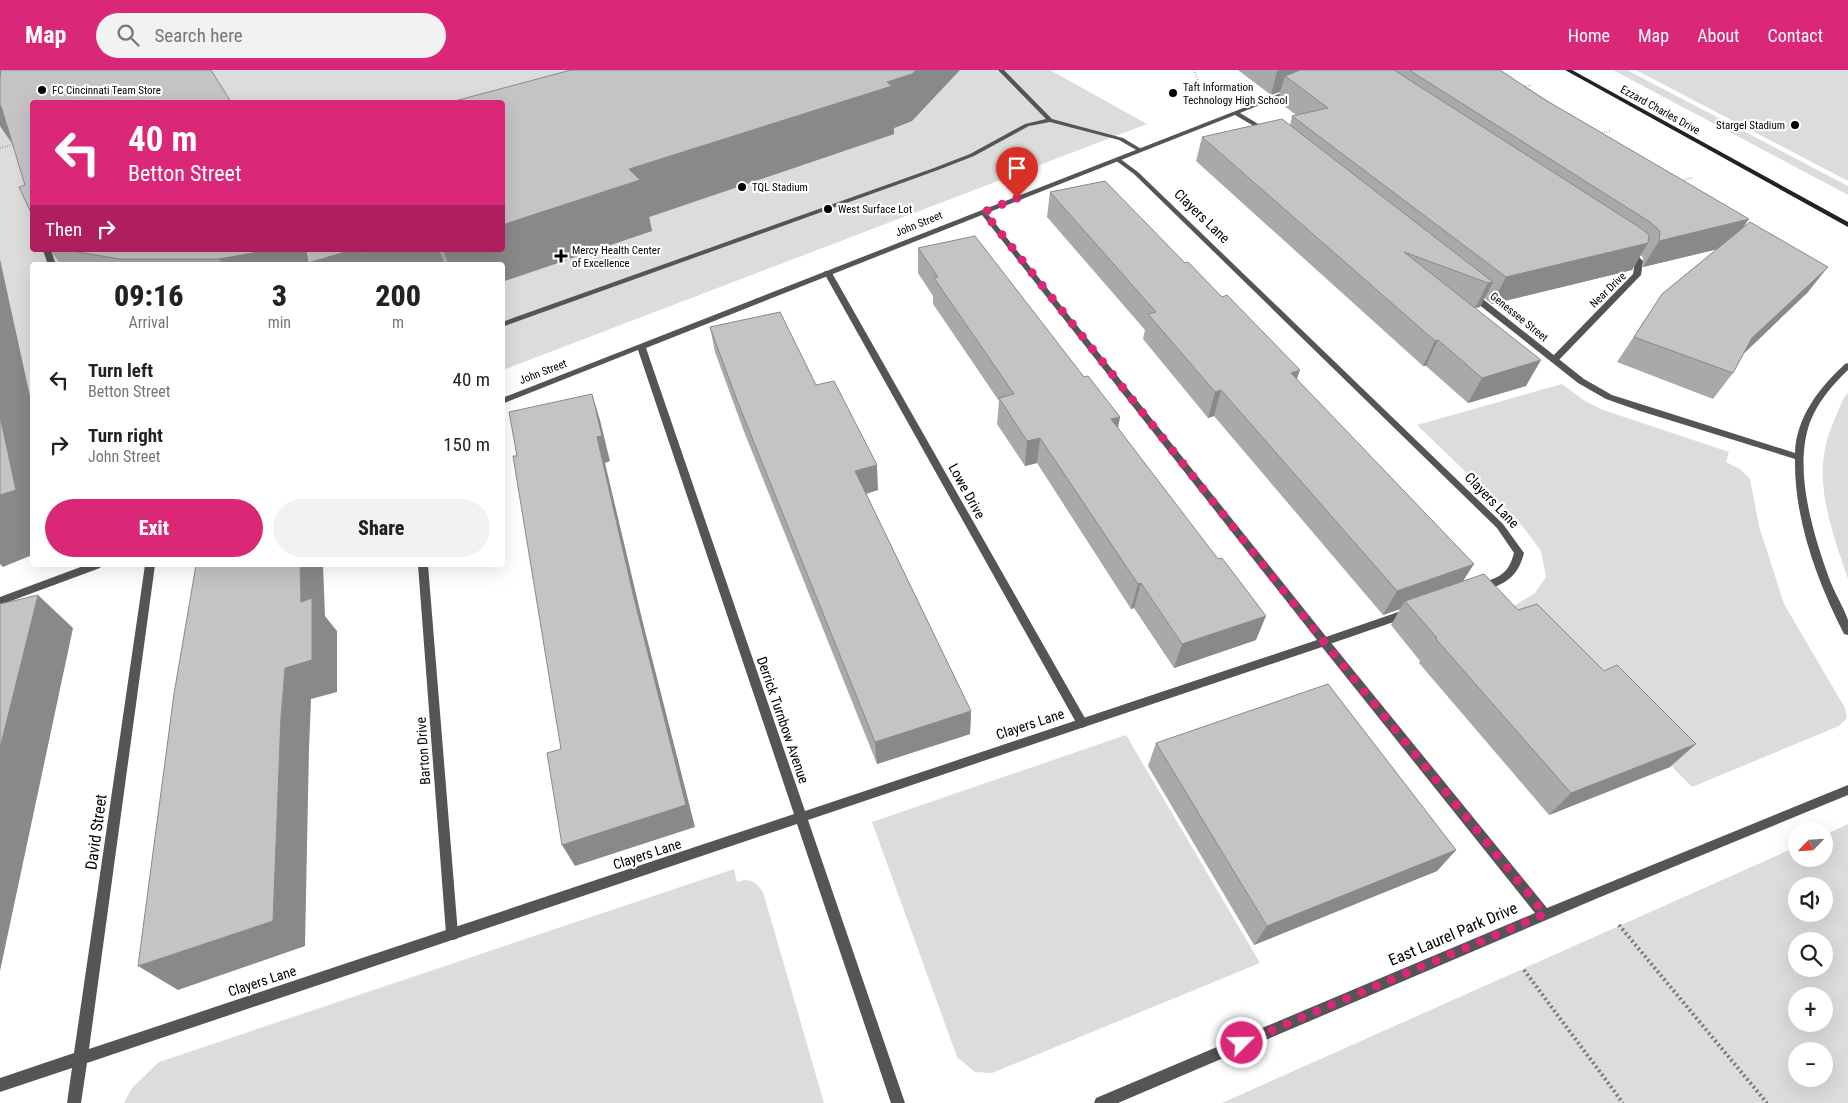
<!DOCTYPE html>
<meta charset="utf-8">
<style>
body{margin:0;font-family:"Roboto Condensed",sans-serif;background:#f2f2f2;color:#222;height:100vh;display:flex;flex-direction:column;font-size:19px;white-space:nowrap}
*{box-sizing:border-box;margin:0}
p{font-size:16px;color:#767676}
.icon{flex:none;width:28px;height:28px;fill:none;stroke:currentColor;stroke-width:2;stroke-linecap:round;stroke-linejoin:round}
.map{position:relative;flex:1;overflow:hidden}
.side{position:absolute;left:30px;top:192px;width:475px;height:305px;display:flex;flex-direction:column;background:#fff;border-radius:5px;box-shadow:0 5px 20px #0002}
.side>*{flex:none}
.banner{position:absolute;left:30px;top:30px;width:475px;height:152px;border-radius:5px;box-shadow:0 5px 20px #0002;background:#db2777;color:#fff;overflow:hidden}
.needle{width:32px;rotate:245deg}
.buttons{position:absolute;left:1788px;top:752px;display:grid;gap:10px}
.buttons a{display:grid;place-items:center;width:45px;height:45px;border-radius:50%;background:#fff;box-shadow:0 5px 20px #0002;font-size:25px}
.pin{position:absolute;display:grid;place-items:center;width:42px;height:42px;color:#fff;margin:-51px -21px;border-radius:50% 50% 50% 0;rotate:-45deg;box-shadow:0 0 5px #0007}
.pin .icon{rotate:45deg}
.me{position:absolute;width:55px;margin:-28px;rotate:67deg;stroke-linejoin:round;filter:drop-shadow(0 0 4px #0008)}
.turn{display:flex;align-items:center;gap:18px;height:105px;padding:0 15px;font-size:22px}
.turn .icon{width:65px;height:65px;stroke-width:2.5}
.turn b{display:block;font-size:35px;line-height:42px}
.then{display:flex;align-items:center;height:48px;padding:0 15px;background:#0003;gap:10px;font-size:19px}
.eta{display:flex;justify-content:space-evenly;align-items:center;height:85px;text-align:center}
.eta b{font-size:30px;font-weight:800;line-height:35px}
.action{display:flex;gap:10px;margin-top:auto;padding:10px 15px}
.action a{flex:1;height:58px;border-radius:30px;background:#db2777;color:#fff;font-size:20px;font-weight:800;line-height:58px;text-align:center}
.action a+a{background:#f2f2f2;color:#222}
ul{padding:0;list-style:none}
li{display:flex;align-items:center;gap:15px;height:65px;padding:0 15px}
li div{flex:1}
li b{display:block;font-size:19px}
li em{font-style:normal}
header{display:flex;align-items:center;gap:30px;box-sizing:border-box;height:70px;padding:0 25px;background:#db2777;color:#fff}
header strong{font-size:24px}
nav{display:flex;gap:28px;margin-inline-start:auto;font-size:18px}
.search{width:350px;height:45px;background:#f2f2f2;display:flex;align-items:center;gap:12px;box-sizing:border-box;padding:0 18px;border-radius:28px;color:#767676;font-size:19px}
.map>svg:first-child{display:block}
.green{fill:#dcdcdc;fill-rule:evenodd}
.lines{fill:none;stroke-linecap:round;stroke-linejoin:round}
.path-far1{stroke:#777;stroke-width:2;stroke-dasharray:0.5 2;stroke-linecap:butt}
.path{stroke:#777;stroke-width:4;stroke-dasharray:2 3;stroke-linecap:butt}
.lane{fill:#555;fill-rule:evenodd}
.street{fill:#555;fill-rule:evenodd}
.secondary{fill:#222;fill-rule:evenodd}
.wall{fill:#a9a9a9}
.shaded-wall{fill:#898989}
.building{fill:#c4c4c4;stroke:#898989}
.route{stroke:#db2777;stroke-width:9;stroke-dasharray:0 16.2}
.poi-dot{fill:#000;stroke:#fff;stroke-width:2}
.labels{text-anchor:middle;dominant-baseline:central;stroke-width:4.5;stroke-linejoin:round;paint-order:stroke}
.far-poi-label{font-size:11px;fill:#000;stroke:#fff;text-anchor:start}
.far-street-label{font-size:11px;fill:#000;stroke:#fff}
.street-label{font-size:14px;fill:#000;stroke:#fff}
.near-street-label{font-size:16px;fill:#000;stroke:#fff}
</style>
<header>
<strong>Map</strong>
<div class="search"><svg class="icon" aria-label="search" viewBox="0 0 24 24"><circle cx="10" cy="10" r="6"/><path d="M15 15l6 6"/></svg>Search here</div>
<nav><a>Home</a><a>Map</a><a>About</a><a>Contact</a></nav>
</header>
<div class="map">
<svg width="1848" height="1033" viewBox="0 0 1848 1033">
<rect width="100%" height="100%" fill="#fff"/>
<path class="green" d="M 0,0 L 1050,0 L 1147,54 L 503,300 L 502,195 L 32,195 L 32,335 L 0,189 ZM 32,32 L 502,32 L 502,180 L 32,180 Z
M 1613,0 L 1627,0 L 1848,116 L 1848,125 Z
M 1636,0 L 1848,0 L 1848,111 Z
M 1562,314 L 1585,331 L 1603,340 L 1729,382 L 1726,392 L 1740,399 L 1750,409 L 1759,456 L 1784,534 L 1845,638 L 1847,648 L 1839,656 L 1692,717 L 1514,536 L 1535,523 L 1546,507 L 1541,481 L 1523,457 L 1417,355 Z
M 1848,323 L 1848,509 C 1834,467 1815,419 1826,374 C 1830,358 1838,342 1844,327 Z
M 1126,665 L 1260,893 L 992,1003 L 975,1002 L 957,987 L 872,752 Z
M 1848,754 L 1848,1033 L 1222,1033 L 1796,777 L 1796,789 L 1824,789 L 1824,765 ZM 1796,816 L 1824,816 L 1824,844 L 1796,844 ZM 1796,871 L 1824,871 L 1824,899 L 1796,899 ZM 1796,926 L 1824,926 L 1824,954 L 1796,954 ZM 1796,981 L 1824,981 L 1824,1009 L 1796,1009 Z
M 734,799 L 737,812 C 750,808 755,811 763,822 L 824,1033 L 124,1033 L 132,1018 L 159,992 Z"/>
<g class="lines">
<path class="path-far1" d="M 1194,0 L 1199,13 L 1211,21
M 1523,17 L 1532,15
M 1597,64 L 1610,61
M 0,78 L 16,74
M 1679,111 L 1692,108"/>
<path class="path" d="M 1619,855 L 1767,1033
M 1524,900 L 1623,1033"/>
<path class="lane" d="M 998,0 L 1004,0 L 1052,49 L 1123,68 L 1143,80 L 1138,81 L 1119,70 L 1050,52 L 1029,56 L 974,86 L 938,100 L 502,257 L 502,252 L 934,98 L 970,84 L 1025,54 L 1046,49 Z
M 1115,88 L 1119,88 L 1138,102 L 1503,454 L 1524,483 C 1519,502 1511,511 1492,518 C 1487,520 1482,522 1476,521 L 1475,518 L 1476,515 C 1497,508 1508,506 1514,483 L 1497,458 L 1134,104 L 1115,90 Z
M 43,180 L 51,180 L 56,195 L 48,195 Z
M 1626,180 L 1632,180 L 1643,191 L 1641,205 L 1557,292 L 1551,292 L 1551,288 L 1633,204 L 1635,192 L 1626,184 Z
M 825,201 L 828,201 L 832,203 L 1086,650 L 1088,653 L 1086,656 L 1082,658 L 1078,656 L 824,203 Z
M 418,495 L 428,495 L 458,864 L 457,869 L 452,870 L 447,869 L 446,864 Z
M 1407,539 L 1411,540 L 1412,543 L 1411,546 L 1324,576 L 1320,575 L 1319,572 L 1320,569 Z"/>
<path class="street" d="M 1289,20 L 1294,21 L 1240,43 L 1270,61 L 1270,63 L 1266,63 L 1235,45 L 987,143 L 1328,569 L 1547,838 L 1848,715 L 1848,725 L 1598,828 L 1118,1033 L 1094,1033 L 1096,1028 L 1535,843 L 1322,577 L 808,750 L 905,1033 L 891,1033 L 797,754 L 87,993 L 81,1033 L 67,1033 L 72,998 L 0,1022 L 0,1008 L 74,983 L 145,495 L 155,495 L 89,979 L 794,744 L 638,280 L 502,334 L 502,328 ZM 982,145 L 1317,570 L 805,741 L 646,278 Z
M 1468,222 L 1474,222 L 1584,309 L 1612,325 L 1795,383 C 1796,347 1820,317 1845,294 L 1848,293 L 1848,300 C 1832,315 1818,332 1810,352 C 1793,400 1813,463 1829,508 C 1834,522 1843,536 1848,550 C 1848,554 1848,560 1848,565 L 1844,564 C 1817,511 1794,449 1795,389 L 1640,341 L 1606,329 L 1578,313 L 1468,226 Z
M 86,495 L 102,495 L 100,498 L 0,535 L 0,527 Z"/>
<path class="secondary" d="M 1565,0 L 1572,0 L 1848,152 L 1848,157 Z"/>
</g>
<path class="wall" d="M 1238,0 L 1500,0 L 1743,158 L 1808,222 L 1744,283 L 1733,303 L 1713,329 L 1617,292 L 1662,224 L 1717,179 L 1643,197 L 1643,188 L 1641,185 L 1632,200 L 1492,234 L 1484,228 L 1480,237 L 1475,238 L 1526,316 L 1468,333 L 1426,296 L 1423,296 L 1196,91 L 1202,67 L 1290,55 L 1292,46 L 1296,45 L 1278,31 L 1280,22 L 1271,25 Z
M 912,51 L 894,58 L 894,64 L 649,147 L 652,161 L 502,195 L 61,195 L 50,180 L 502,180 Z
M 1050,122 L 1297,310 L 1464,511 L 1670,697 L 1549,745 L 1419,593 L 1420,591 L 1391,555 L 1400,539 L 1383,545 L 1214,346 L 1208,348 L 1143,269 L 1145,260 L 1047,147 Z
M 918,178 L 1084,307 L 1120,347 L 1118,358 L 1256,570 L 1174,598 L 1134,538 L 1131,539 L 1037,393 L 1025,396 L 997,354 L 999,331 L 933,234 L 933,226 L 918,203 Z
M 710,257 L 816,315 L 878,420 L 866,424 L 971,641 L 970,664 L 877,694 L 743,359 L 715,282 Z
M 1156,673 L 1456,780 L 1437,801 L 1254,875 L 1148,696 Z"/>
<path class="shaded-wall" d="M 916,0 L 960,0 L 912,51 L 894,58 L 894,64 L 649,147 L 652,161 L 502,212 L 502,195 L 449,195 L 443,180 L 502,180 L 502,155 L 629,99 L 887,12 Z
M 1280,0 L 1336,0 L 1285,6 L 1280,22 L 1271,25 L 1277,1 Z
M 0,1 L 1,1 L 22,88 L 0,56 Z
M 1749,149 L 1731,176 L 1643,197 L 1659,171 Z
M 1648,173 L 1632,200 L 1492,234 L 1506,207 Z
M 270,180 L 363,180 L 370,195 L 223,195 L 219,189 Z
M 374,180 L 439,180 L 445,195 L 370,195 L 365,183 Z
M 0,189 L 32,335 L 32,485 L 3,497 L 0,494 Z
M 1828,197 L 1808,222 L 1733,294 L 1752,268 Z
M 1493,212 L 1480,237 L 1475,238 L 1488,213 Z
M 1438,270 L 1426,296 L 1423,296 L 1435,271 Z
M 1541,290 L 1526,316 L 1468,333 L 1482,308 Z
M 1300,300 L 1291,326 L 1291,303 Z
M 1221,320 L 1214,346 L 1208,348 L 1215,322 Z
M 592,324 L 600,350 L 610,391 L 605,393 L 642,549 L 695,757 L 575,796 L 562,775 L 633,524 L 597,367 Z
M 1120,347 L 1115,372 L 1111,349 Z
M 1040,368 L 1037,393 L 1025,396 L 1027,371 Z
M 877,395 L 878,420 L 857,426 L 855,401 Z
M 1474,494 L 1458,519 L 1405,531 L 1400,539 L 1383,545 L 1397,521 Z
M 300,495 L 323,495 L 325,546 L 337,561 L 337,622 L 311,629 L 309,678 L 305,876 L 178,920 L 138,896 L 281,647 L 285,598 L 301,532 Z
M 1141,513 L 1134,538 L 1131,539 L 1138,514 Z
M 38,525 L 73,558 L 0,901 L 0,678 Z
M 1266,546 L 1256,570 L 1174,598 L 1182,574 Z
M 971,641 L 970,664 L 877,694 L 875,672 Z
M 1696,674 L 1670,697 L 1549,745 L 1571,723 Z
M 1456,780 L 1437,801 L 1254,875 L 1267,856 Z"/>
<path class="building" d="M 0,0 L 211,0 L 231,32 L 32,32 L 32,145 L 19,117 L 25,115 L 1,36 L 0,36 L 0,7 L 1,1 L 0,1 Z
M 571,0 L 916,0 L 912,4 L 887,12 L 892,16 L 629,99 L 640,110 L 502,155 L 502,32 L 451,32 Z
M 1300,0 L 1394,0 L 1642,159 L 1649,165 L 1648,173 L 1506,207 L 1292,46 L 1328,38 L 1285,6 Z
M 1409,0 L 1500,0 L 1542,28 L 1749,149 L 1659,171 L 1660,161 L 1650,152 Z
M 1282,49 L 1493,212 L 1488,213 L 1404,182 L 1541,290 L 1482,308 L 1438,270 L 1435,271 L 1202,67 Z
M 1105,111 L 1185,193 L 1188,192 L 1222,227 L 1227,225 L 1300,300 L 1291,303 L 1474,494 L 1397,521 L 1221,320 L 1215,322 L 1148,244 L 1156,242 L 1050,122 Z
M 1750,152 L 1828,197 L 1752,268 L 1733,303 L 1634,267 L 1662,224 Z
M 975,166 L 1084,307 L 1088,306 L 1120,347 L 1111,349 L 1218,489 L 1222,488 L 1266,546 L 1182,574 L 1141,513 L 1138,514 L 1040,368 L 1027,371 L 999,328 L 1014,324 L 934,208 L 938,207 L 918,178 Z
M 66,180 L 270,180 L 219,189 L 120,189 Z
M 306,180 L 352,180 L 308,193 Z
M 363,180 L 374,180 L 365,183 Z
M 780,242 L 816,315 L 834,311 L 877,395 L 855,401 L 971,641 L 875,672 L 738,333 L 710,257 Z
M 592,324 L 602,366 L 597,367 L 633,524 L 686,735 L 562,775 L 547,683 L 561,679 L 513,386 L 517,386 L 509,342 Z
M 0,346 L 16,420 L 0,425 Z
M 196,495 L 300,495 L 301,532 L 312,528 L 312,590 L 285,598 L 281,647 L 273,851 L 138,896 L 174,624 Z
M 1484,504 L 1518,540 L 1537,534 L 1604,601 L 1617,595 L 1696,674 L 1571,723 L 1435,568 L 1437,568 L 1405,531 Z
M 38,525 L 0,678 L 0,534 Z
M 1328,614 L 1456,780 L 1267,856 L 1156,673 Z"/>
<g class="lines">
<path class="route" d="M 1017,128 L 984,142 L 1324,572 L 1545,844 L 1242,973"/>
</g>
<g class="poi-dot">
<circle cx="42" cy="20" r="5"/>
<circle cx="1173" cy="23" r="5"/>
<circle cx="1795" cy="55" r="5"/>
<circle cx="742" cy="117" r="5"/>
<circle cx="828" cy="139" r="5"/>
<path d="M558.5 178.5h5v5h5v5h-5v5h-5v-5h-5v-5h5z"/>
</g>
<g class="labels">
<g class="far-poi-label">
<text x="1183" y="17">Taft Information<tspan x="1183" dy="13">Technology High School</tspan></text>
<text x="52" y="20">FC Cincinnati Team Store</text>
<text x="1785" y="55" text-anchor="end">Stargel Stadium</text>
<text x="752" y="117">TQL Stadium</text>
<text x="838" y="139">West Surface Lot</text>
<text x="572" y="180">Mercy Health Center<tspan x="572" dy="13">of Excellence</tspan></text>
</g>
<g class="far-street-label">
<text transform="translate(1660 40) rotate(29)">Ezzard Charles Drive</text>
<text transform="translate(919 154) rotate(-22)">John Street</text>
<text transform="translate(1608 220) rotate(-44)">Near Drive</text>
<text transform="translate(1519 247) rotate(39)">Genessee Street</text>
<text transform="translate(543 302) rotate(-21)">John Street</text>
</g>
<g class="street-label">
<text transform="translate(1202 146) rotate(44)">Clayers Lane</text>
<text transform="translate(967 421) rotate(61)">Lowe Drive</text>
<text transform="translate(1492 430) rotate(46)">Clayers Lane</text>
<text transform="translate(783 650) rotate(71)">Derrick Turnbow Avenue</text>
<text transform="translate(1030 654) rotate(-18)">Clayers Lane</text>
<text transform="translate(423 681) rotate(-94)">Barton Drive</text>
<text transform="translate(647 784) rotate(-18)">Clayers Lane</text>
<text transform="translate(262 911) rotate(-18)">Clayers Lane</text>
</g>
<g class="near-street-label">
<text transform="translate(96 762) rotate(-82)">David Street</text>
<text transform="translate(1453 864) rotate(-23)">East Laurel Park Drive</text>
</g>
</g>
</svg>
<div class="buttons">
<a><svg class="needle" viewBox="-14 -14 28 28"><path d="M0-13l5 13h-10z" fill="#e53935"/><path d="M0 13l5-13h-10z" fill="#767676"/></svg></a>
<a><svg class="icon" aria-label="sound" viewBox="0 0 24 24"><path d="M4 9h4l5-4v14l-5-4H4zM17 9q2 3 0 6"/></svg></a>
<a><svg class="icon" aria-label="search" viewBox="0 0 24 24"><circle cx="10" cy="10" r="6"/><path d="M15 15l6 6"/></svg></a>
<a>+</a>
<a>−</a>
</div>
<div class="pin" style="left:1017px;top:128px;background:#d93025"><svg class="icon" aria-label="arrive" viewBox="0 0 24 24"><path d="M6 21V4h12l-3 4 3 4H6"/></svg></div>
<svg class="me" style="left:1242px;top:973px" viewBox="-20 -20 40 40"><circle r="17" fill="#db2777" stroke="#fff" stroke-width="3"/><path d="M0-11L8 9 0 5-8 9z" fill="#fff"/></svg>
<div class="banner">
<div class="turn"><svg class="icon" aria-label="left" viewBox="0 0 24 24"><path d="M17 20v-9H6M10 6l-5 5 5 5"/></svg><div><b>40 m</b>Betton Street</div></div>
<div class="then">Then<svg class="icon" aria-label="right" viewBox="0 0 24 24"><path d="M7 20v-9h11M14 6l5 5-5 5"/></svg></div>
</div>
<section class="side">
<div class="eta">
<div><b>09:16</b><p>Arrival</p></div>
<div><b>3</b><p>min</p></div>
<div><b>200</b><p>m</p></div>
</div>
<ul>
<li><svg class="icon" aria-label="left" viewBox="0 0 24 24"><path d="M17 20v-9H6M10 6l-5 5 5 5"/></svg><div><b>Turn left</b><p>Betton Street</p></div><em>40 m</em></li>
<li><svg class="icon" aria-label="right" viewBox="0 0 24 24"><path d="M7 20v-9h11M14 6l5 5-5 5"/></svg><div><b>Turn right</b><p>John Street</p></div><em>150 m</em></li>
</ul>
<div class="action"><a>Exit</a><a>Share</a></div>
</section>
</div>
